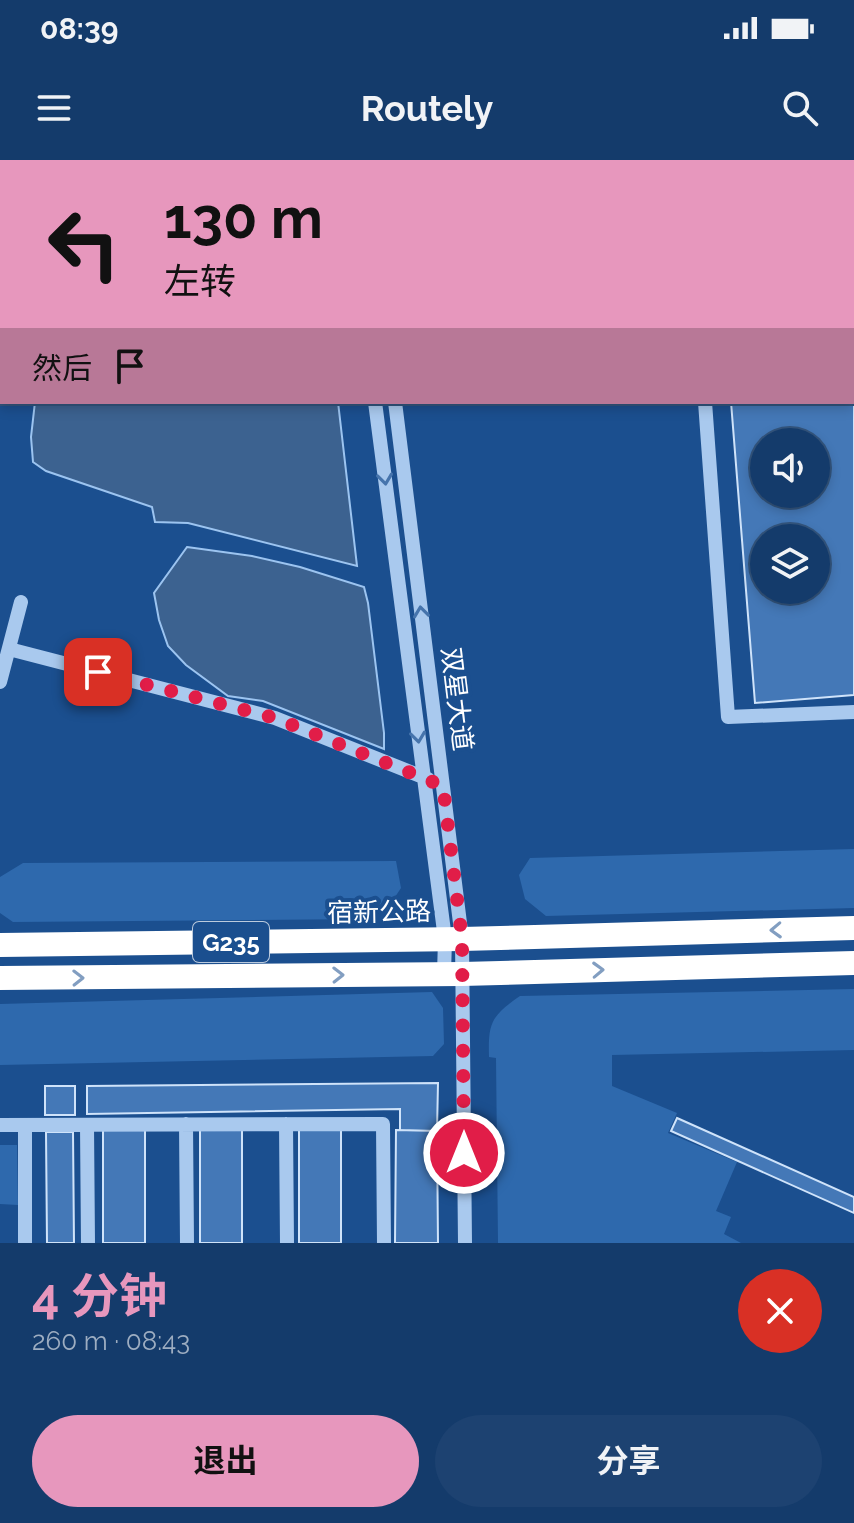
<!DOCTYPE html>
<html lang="zh">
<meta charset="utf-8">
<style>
body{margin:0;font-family:Raleway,"Noto Sans SC",sans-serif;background:#1d4271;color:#f1f3f6;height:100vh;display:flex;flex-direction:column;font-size:30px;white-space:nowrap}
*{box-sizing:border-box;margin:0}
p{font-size:26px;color:#9dadc1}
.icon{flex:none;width:44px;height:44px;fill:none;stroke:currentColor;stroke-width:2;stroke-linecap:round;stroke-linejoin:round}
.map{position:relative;height:1083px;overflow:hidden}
.sheet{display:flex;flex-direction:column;background:#143b6b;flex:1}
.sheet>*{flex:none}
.hud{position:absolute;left:0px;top:0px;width:854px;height:244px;box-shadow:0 4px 12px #0003,0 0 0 2px #33557e;background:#e797bd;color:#111;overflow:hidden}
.controls{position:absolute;left:750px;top:268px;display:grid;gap:16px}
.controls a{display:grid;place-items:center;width:80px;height:80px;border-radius:50%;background:#143b6b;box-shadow:0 4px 12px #0003,0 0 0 2px #33557e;font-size:40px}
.pin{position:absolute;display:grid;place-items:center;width:68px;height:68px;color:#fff;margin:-34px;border-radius:16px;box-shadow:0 4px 12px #0006}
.me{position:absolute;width:88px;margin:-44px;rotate:0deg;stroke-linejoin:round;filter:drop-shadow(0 0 6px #0008)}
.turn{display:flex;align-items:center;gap:28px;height:168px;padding:0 32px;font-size:36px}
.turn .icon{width:104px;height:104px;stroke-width:2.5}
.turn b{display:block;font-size:56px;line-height:68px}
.then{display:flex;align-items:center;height:76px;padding:0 32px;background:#0003;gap:16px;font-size:30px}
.round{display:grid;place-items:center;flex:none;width:84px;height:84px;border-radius:42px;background:#1d4271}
.summary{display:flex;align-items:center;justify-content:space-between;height:136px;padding:0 32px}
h1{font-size:48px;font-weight:700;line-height:60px;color:#e797bd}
.button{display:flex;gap:16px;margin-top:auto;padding:16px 32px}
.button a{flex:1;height:92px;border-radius:48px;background:#e797bd;color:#111;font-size:32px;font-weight:700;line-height:92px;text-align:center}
.button a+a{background:#1d4271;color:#f1f3f6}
.status{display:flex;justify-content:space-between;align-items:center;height:56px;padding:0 40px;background:#143b6b;direction:ltr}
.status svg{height:22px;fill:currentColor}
header{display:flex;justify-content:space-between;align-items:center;height:104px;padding:0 32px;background:#143b6b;font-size:36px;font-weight:700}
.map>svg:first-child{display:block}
.green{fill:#2e69ad}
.water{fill:#3c6290;stroke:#9cc4f0;stroke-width:2}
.building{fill:#4478b7;stroke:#cfe3fa;stroke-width:2;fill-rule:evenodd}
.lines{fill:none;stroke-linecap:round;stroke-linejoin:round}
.minor{stroke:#a9c9ee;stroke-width:14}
.highway{stroke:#fff;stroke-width:24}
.oneway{stroke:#4674ac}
.oneway2{stroke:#829ec1}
.route{stroke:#e11d48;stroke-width:14;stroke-dasharray:0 25.2}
.labels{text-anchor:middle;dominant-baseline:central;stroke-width:8;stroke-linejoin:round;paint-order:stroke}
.shield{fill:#1b4f8f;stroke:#bbcadd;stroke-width:2}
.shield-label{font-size:24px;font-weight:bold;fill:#fff}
.street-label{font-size:26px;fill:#fff;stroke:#1b4f8f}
</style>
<div class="status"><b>08:39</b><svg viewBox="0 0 49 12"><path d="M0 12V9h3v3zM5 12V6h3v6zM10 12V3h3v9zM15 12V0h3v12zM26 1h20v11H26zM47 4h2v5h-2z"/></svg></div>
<header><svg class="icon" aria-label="menu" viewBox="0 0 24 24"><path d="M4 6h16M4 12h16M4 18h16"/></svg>Routely<svg class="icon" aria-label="search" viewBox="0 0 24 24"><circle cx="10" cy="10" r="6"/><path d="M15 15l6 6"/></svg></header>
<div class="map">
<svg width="854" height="1083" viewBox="0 0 854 1083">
<rect width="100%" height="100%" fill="#1b4f8f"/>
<path class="green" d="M 854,689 L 854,748 L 546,756 L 525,739 L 519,715 L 530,698 Z
M 396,701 L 401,728 L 389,746 L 368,759 L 13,762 L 0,753 L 0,717 L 23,703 Z
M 854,829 L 854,890 L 612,895 L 612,926 L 677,953 L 668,973 L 737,1002 L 716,1051 L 731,1057 L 724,1074 L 741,1083 L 498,1083 L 496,898 L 489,897 C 488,863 491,856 520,836 Z
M 432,832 L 443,848 L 444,884 L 433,896 L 0,905 L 0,844 Z
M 0,985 L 17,985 L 18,1045 L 0,1044 Z"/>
<path class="water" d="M 63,0 L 284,0 L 288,2 L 63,2 Z
M 35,242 L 338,242 L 357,406 L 188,363 L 155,362 L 152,347 L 46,311 L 33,302 L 31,277 Z
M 187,387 L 252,396 L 300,407 L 364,427 L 368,443 L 384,573 L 384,589 L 263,541 L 228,536 L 186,505 L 168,486 L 159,460 L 154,433 Z"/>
<path class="building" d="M 563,0 L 654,0 L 655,2 L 564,2 Z
M 708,0 L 854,0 L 854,86 L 852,86 L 852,2 L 709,2 Z
M 852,159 L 854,159 L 854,535 L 755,543 L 731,242 L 852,242 ZM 764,282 L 816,282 L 816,334 L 764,334 ZM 764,378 L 816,378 L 816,430 L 764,430 Z
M 438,923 L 437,971 L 400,970 L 400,949 L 87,954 L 87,926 Z
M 45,926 L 75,926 L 75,955 L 45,955 Z
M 677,958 L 854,1037 L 854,1053 L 671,971 Z
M 103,966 L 145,968 L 145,1083 L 103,1083 Z
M 299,967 L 341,968 L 341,1083 L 299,1083 Z
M 200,968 L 242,969 L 242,1083 L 200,1083 Z
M 396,970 L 437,971 L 438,1083 L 395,1083 Z
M 46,972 L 73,972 L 74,1083 L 47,1083 Z"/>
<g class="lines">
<path class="minor" d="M 344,0 L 344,2
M 364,0 L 365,2
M 488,0 L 488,2
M 686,0 L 687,2
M 852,112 L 854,112
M 375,242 L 445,779 L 444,814
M 395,242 L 462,779 L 465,1083
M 705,242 L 728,557 L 854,552
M 9,489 L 275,558 L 428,619
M 0,522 L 21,442
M 186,964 L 187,1083
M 286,964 L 287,1083
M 0,965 L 383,964 L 384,1083
M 87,965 L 88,1083
M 25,1083 L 25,965"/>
<path class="highway" d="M 0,785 L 462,779 L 854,768
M 0,818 L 462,814 L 854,803"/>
</g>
<defs><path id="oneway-chevron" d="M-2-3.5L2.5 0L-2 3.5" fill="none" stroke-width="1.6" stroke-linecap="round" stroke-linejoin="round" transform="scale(2)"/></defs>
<g class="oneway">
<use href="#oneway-chevron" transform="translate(385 319) rotate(83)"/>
<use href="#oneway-chevron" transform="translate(421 452) rotate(-97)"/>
<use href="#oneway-chevron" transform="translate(418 577) rotate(83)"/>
</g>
<g class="oneway2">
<use href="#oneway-chevron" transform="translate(776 770) rotate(178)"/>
<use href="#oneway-chevron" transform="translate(598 810) rotate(-2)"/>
<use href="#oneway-chevron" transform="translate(338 815) rotate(-1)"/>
<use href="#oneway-chevron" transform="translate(78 818) rotate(-1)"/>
</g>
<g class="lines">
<path class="route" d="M 98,512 L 275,558 L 443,626 L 462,779 L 464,993"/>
</g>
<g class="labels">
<rect class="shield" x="193" y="762" width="76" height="40" rx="6"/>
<g class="shield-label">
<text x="231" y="782">G235</text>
</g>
<g class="street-label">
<text transform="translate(457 539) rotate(83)">双星大道</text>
<text transform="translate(379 752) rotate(-1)">宿新公路</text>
</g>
</g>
</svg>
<div class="controls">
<a><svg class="icon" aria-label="sound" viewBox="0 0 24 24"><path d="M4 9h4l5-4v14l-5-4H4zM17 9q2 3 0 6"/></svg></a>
<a><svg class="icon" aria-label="layers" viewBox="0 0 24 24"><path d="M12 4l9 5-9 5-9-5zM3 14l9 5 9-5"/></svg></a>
</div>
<div class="pin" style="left:98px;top:512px;background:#d93025"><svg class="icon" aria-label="arrive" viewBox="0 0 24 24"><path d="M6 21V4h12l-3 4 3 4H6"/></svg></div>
<svg class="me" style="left:464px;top:993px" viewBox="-20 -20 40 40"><circle r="17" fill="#e11d48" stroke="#fff" stroke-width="3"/><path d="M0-11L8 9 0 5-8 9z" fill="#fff"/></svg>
<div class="hud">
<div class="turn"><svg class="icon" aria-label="left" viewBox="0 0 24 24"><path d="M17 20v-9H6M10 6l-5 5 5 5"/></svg><div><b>130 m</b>左转</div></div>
<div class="then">然后<svg class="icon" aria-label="arrive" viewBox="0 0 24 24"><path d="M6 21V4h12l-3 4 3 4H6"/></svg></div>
</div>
</div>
<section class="sheet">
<div class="summary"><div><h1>4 分钟</h1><p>260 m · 08:43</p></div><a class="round" style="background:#d93025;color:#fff"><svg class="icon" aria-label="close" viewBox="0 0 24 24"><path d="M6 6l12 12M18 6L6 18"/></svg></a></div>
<div class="button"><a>退出</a><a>分享</a></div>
</section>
